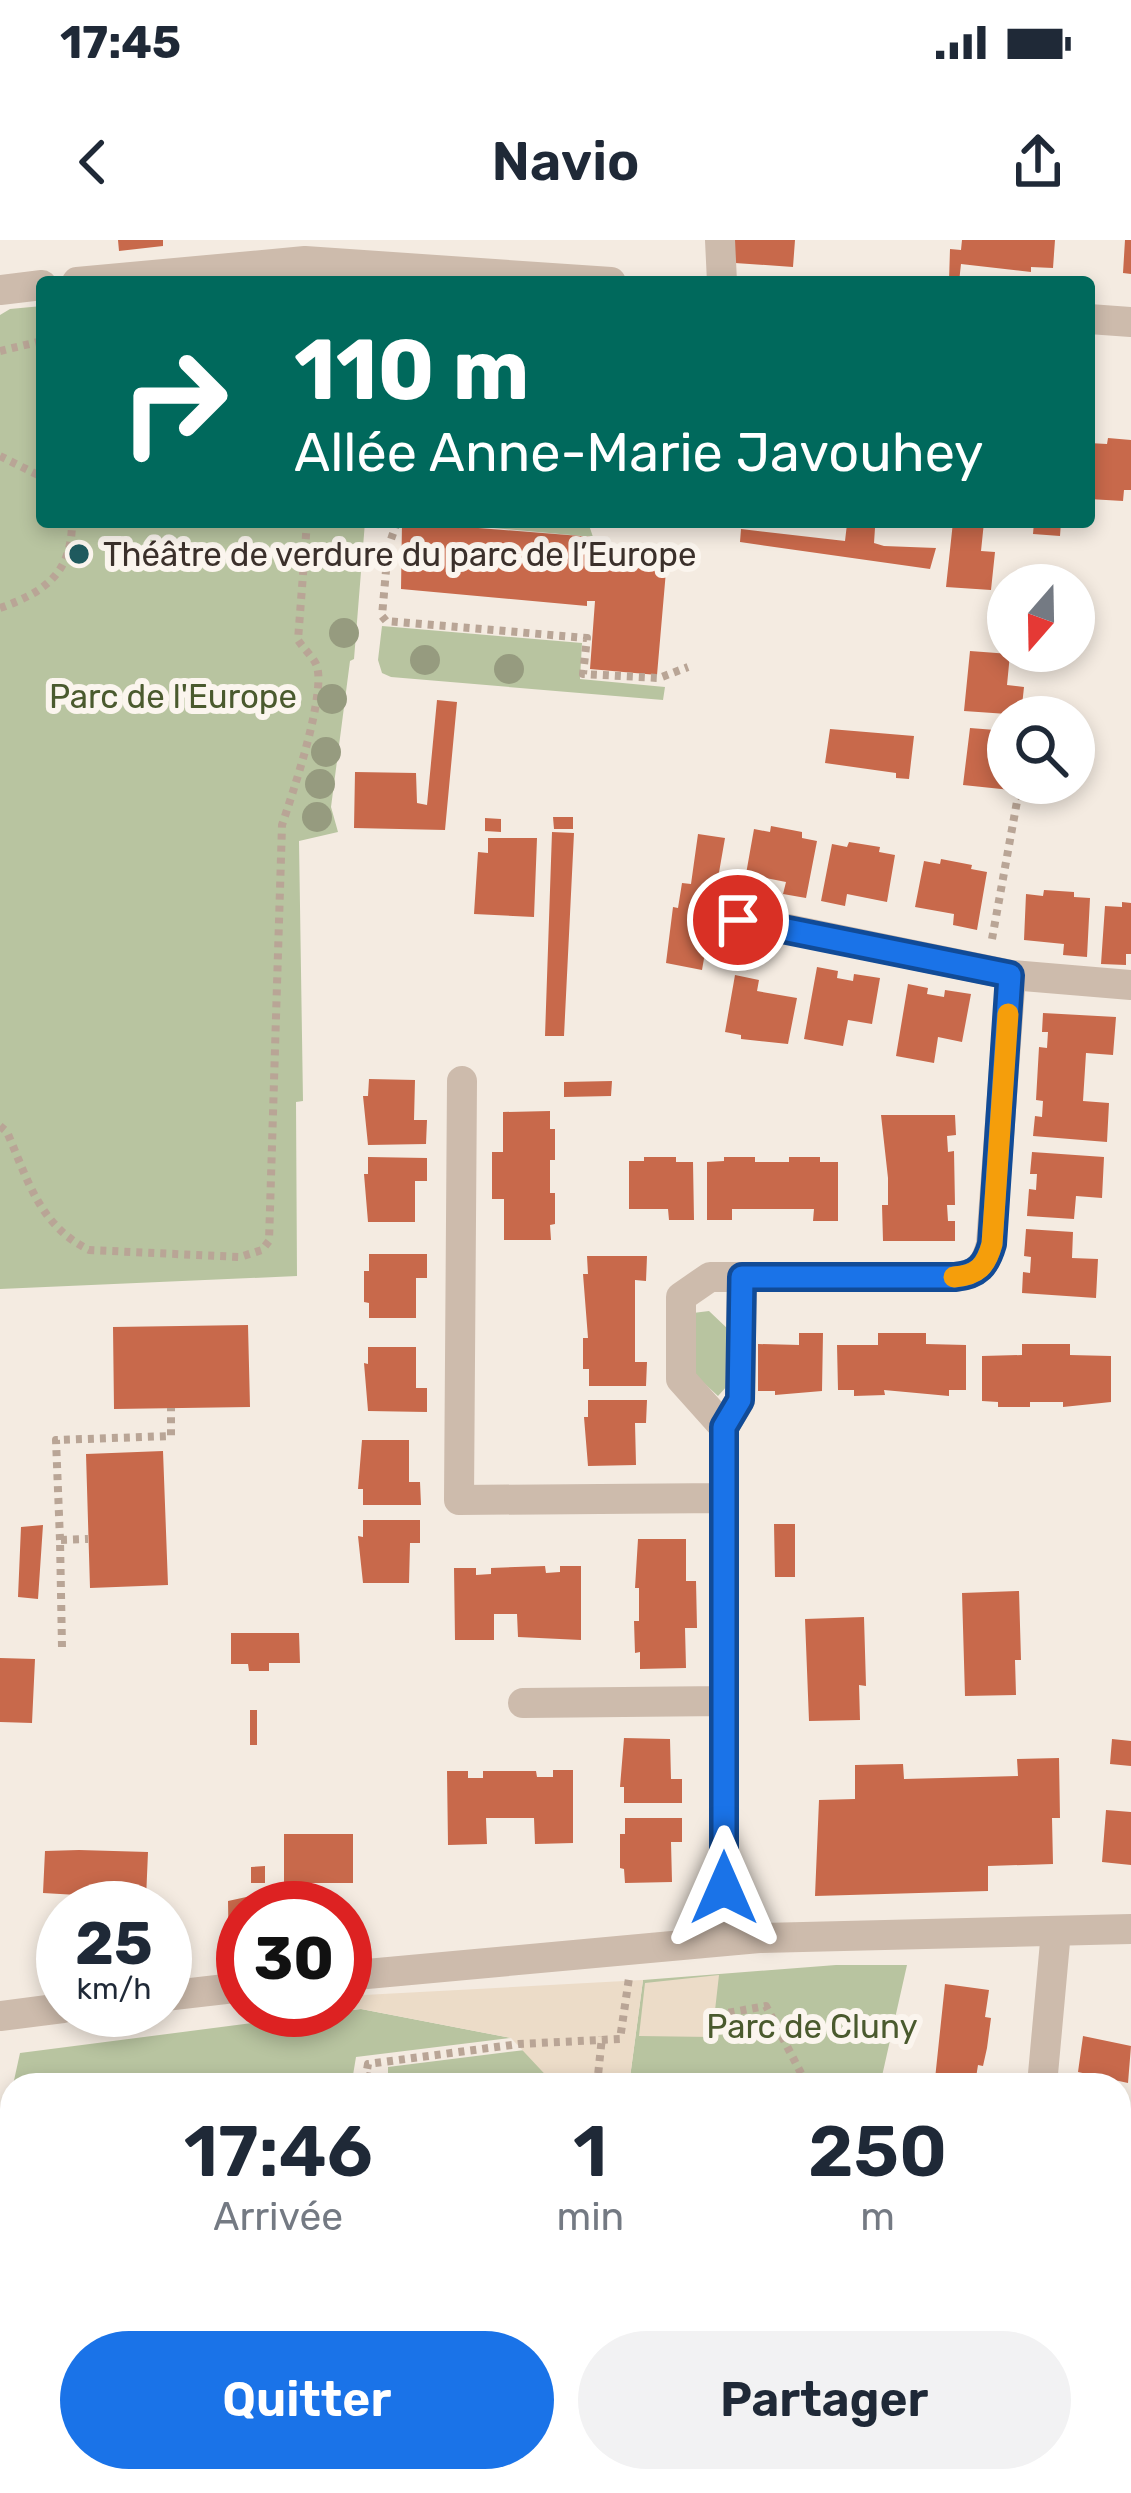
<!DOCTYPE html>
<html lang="fr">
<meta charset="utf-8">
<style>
body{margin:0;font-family:Rubik,sans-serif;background:#f2f2f3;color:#1f2937;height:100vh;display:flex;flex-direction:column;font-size:45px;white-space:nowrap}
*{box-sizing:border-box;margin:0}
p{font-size:39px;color:#747a83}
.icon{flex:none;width:66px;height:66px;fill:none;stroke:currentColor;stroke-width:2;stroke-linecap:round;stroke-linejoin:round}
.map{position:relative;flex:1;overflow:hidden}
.drawer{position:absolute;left:0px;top:1833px;width:1131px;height:420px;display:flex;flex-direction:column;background:#fff;border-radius:36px 36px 0 0;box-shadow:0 6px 18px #0003}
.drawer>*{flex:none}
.top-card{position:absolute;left:36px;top:36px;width:1059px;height:252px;border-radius:12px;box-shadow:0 6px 18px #0003;background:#00695c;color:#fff;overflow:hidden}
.needle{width:78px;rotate:200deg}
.tools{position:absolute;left:987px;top:324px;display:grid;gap:24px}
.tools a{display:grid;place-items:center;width:108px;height:108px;border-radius:50%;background:#fff;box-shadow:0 6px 18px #0003;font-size:60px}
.speed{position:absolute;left:36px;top:1641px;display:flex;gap:24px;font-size:60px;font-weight:700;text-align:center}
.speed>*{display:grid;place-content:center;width:156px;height:156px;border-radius:50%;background:#fff;box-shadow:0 6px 18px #0003;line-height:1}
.speed small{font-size:30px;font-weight:400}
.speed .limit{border:18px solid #d22;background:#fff;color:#111}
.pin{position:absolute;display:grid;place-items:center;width:102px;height:102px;color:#fff;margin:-51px;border:6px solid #fff;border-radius:50%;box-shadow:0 3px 12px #0007}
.me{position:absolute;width:132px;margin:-66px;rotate:0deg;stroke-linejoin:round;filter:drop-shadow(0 0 9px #0008)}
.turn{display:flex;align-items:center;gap:42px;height:252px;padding:0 60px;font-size:54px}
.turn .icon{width:156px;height:156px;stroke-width:2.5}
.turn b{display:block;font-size:84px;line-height:102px}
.eta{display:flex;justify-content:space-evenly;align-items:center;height:204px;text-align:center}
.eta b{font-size:72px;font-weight:600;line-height:84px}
.cta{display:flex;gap:24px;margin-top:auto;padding:24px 60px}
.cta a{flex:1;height:138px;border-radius:72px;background:#1a73e8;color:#fff;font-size:48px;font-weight:600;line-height:138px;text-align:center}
.cta a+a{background:#f2f2f3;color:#1f2937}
.status{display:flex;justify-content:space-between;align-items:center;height:84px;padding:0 60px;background:#fff;direction:ltr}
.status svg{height:33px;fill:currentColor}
header{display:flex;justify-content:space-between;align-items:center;height:156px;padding:0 60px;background:#fff;font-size:54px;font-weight:600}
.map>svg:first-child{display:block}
.green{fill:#b8c4a0}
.plaza{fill:#ecdcc8}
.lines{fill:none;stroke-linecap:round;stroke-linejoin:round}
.stream{stroke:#7fb0b2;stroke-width:12}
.building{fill:#c8694b}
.path{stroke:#b9a596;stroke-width:8;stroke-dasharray:6 6;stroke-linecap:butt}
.street{stroke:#cdbbac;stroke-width:30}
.tree{fill:#969b7f}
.route-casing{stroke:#114b97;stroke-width:30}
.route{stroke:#1a73e8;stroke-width:21}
.slow{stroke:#f59e0b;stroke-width:21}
.poi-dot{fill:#1f5a5e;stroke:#fbf5ee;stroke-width:4.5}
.labels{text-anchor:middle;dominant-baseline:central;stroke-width:12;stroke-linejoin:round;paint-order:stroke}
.poi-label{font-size:33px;fill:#3b302b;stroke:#fbf5ee;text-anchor:start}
.park-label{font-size:33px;fill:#4a5a2e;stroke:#fbf5ee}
</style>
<div class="status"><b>17:45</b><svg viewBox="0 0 49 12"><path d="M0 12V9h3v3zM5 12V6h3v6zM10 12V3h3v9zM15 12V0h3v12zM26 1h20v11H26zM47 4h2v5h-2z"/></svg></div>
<header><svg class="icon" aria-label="back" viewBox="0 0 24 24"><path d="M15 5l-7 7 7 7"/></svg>Navio<svg class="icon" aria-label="share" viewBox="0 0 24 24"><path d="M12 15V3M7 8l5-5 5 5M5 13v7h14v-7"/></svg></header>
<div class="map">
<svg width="1131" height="2253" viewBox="0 0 1131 2253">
<rect width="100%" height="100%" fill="#f4ebe1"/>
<path class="green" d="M 42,66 L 42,282 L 365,282 L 354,419 L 350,421 L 331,567 L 338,592 L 299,601 L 303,861 L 296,862 L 297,1036 L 0,1049 L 0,75 L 10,69 Z
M 429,282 L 588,282 L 593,297 Z
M 382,386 L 582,403 L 580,439 L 665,447 L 663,460 L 391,437 L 382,433 L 378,420 Z
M 709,1071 L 729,1090 L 728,1145 L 718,1156 L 694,1134 L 693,1073 Z
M 836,1725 L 907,1725 L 880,1845 L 629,1845 L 643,1740 Z
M 361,1769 L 511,1798 L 356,1817 L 352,1841 L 375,1845 L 13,1845 L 20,1813 Z
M 525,1810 L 555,1845 L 478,1845 L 388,1834 L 388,1827 Z
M 12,1847 L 12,1966 L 0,1964 L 0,1899 Z
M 118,2241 L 792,2241 L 789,2253 L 115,2253 Z"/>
<path class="plaza" d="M 719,1735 L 712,1797 L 639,1796 L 645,1743 Z
M 643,1740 L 629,1845 L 555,1845 L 511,1798 L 361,1769 L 345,1770 L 345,1756 Z"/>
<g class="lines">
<path class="stream" d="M 263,2241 L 300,2253
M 374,2253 L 393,2241"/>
</g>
<path class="building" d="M 118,0 L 163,0 L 163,6 L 119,11 Z
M 731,0 L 795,0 L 793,27 L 735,23 Z
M 962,0 L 1055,0 L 1053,28 L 1031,27 L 1031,32 L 961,24 L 959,42 L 949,42 L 950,9 L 961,10 Z
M 1125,0 L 1131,0 L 1131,34 L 1123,33 Z
M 1108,198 L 1131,200 L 1131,250 L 1124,250 L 1123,261 L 1089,259 L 1089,203 L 1107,204 Z
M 402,282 L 593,297 L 590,323 L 666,331 L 657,435 L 590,429 L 595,361 L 587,361 L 587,366 L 401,349 Z
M 953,282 L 984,282 L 981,311 L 995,312 L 991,350 L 946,347 Z
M 1034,282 L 1061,282 L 1060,296 L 1033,294 Z
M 847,284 L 875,288 L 874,303 L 884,306 L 936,308 L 930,329 L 740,302 L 741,289 L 845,301 Z
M 970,411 L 1010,414 L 1007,445 L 1024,447 L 1021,475 L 964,471 Z
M 437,460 L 457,462 L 445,590 L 354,588 L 355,532 L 416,533 L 417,563 L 427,565 Z
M 970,488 L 1008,491 L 1008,543 L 1041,543 L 1040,553 L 963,545 Z
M 830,489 L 914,496 L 909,539 L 896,538 L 896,533 L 825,523 Z
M 553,577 L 573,577 L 573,589 L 554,589 Z
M 485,578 L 501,579 L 501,592 L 485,591 Z
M 771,586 L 802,592 L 802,598 L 817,601 L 806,658 L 783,654 L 786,642 L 746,634 L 754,589 L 770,592 Z
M 552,592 L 574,593 L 564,796 L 545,796 Z
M 698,594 L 725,598 L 702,730 L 666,723 L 673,667 L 678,668 L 682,643 L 691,644 Z
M 488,598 L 537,598 L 534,677 L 474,674 L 478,612 L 488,613 Z
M 849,602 L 880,607 L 879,612 L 895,615 L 887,662 L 847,654 L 845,666 L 821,661 L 832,604 L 847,607 Z
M 941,619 L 972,625 L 971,629 L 987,632 L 977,690 L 953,685 L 954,674 L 915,667 L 924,621 L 940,624 Z
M 1044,650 L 1074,652 L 1074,657 L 1090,658 L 1087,717 L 1063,715 L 1064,704 L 1024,700 L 1026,654 L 1043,656 Z
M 1122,662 L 1131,663 L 1131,714 L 1126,714 L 1126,725 L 1101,724 L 1105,666 L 1122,667 Z
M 817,727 L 838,731 L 837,738 L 853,741 L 854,734 L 880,738 L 872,784 L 848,780 L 843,806 L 804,799 Z
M 735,735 L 759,740 L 757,751 L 797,758 L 788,804 L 741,799 L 741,795 L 725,792 Z
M 908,744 L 928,748 L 927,754 L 944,757 L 945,750 L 971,754 L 962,802 L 938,797 L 934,823 L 896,816 Z
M 1043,773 L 1116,777 L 1113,815 L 1086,813 L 1083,861 L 1109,863 L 1107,902 L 1033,896 L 1035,876 L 1042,877 L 1043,861 L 1036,860 L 1039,807 L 1047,808 L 1048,792 L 1042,792 Z
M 369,839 L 415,840 L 414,880 L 427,880 L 426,904 L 368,905 L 363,856 L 368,856 Z
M 612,841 L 611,856 L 564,857 L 564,842 Z
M 550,871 L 550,889 L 555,889 L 555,920 L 550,920 L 550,953 L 555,953 L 555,984 L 550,985 L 551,1000 L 504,1000 L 504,959 L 492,959 L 492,912 L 503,912 L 503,872 Z
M 881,875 L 955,875 L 956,895 L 947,896 L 948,912 L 954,911 L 955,965 L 947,965 L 948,981 L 955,981 L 955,1001 L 883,1001 L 882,965 L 888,965 L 888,938 Z
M 1032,912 L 1104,917 L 1102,958 L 1076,956 L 1074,979 L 1027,976 L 1029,949 L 1036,950 L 1037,934 L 1030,934 Z
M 368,917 L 427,918 L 427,941 L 415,941 L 415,982 L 368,982 L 364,934 L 368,934 Z
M 644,917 L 676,917 L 676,922 L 693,922 L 694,980 L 669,980 L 668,969 L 629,969 L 629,921 L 644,921 Z
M 724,917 L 755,917 L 755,922 L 789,922 L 789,917 L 820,917 L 820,922 L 838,922 L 838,981 L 813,981 L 814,969 L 732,969 L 732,980 L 707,980 L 707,922 L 724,921 Z
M 1026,989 L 1073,992 L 1072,1018 L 1098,1019 L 1096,1058 L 1022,1053 L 1023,1032 L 1030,1033 L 1031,1017 L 1024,1016 Z
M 369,1014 L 427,1014 L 427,1038 L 416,1038 L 416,1078 L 369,1078 L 369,1063 L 364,1062 L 364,1031 L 369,1031 Z
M 587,1016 L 647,1016 L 646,1041 L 635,1040 L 635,1122 L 647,1122 L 646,1146 L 589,1146 L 589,1129 L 583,1129 L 583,1098 L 588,1098 L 583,1034 L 588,1034 Z
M 248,1085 L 250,1167 L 114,1169 L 113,1087 Z
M 799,1093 L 823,1093 L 822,1151 L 775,1155 L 775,1151 L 758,1151 L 758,1104 L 799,1105 Z
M 878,1093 L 926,1093 L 926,1104 L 966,1105 L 966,1150 L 949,1150 L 949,1156 L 884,1150 L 885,1155 L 854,1156 L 854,1150 L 838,1150 L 837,1105 L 878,1105 Z
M 1022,1104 L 1070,1104 L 1070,1115 L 1111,1116 L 1111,1162 L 1063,1167 L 1063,1162 L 1030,1162 L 1030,1167 L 998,1167 L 998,1162 L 982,1161 L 982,1116 L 1022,1115 Z
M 368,1107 L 416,1107 L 416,1148 L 427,1148 L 427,1172 L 368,1171 L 364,1123 L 368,1124 Z
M 588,1160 L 647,1160 L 646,1183 L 635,1183 L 636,1225 L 588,1226 L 584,1177 L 588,1177 Z
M 362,1200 L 409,1200 L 409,1242 L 420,1242 L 421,1265 L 363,1265 L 363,1249 L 358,1249 Z
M 163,1211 L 168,1345 L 90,1348 L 86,1214 Z
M 363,1280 L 420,1280 L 420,1303 L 410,1303 L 409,1343 L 363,1343 L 358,1296 L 363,1297 Z
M 774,1284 L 795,1284 L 795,1337 L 775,1337 Z
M 43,1285 L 38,1359 L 18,1357 L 21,1287 Z
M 638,1299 L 686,1299 L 686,1341 L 696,1341 L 697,1388 L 685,1388 L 686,1428 L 640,1429 L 640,1412 L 635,1413 L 634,1381 L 639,1381 L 639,1348 L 635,1348 Z
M 545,1326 L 546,1333 L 560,1332 L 560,1326 L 581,1326 L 581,1400 L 518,1397 L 517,1374 L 494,1374 L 494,1400 L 455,1400 L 454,1328 L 476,1328 L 476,1335 L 491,1334 L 491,1328 Z
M 1019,1351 L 1021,1420 L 1015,1420 L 1016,1455 L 965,1456 L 962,1353 Z
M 864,1377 L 866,1446 L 859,1445 L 860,1480 L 809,1481 L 805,1379 Z
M 231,1393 L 299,1393 L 300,1423 L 269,1423 L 269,1431 L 249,1431 L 248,1424 L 231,1424 Z
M 0,1418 L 35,1419 L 32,1483 L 0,1482 Z
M 250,1470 L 257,1470 L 257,1505 L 250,1505 Z
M 624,1498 L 670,1499 L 671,1539 L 682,1539 L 682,1563 L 624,1563 L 624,1547 L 620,1547 Z
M 1112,1499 L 1131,1501 L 1131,1526 L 1110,1524 Z
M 1059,1518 L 1060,1578 L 1052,1578 L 1053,1624 L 988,1626 L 988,1651 L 815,1656 L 819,1560 L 855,1559 L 855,1525 L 903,1524 L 904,1539 L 1018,1536 L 1017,1519 Z
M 553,1530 L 573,1530 L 573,1603 L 535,1604 L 534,1578 L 486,1578 L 487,1604 L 448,1605 L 447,1531 L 468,1531 L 468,1538 L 483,1538 L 483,1531 L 536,1531 L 537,1537 L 553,1537 Z
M 1106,1570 L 1131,1572 L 1131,1625 L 1102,1622 Z
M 625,1578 L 682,1578 L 682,1602 L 671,1602 L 672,1642 L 625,1643 L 624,1629 L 620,1628 L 620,1594 L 625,1594 Z
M 284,1594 L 353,1594 L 353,1643 L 284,1643 Z
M 79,1610 L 148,1612 L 146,1659 L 43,1653 L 45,1611 Z
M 265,1626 L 265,1643 L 251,1643 L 251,1627 Z
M 251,1656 L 252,1668 L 243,1668 L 243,1721 L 229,1724 L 228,1661 Z
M 945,1744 L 989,1750 L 985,1777 L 991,1778 L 987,1808 L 983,1826 L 978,1825 L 975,1844 L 935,1839 Z
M 1083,1796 L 1131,1806 L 1128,1843 L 1078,1832 Z
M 1119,2020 L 1131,2021 L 1131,2079 L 1119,2078 Z
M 7,2069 L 12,2070 L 12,2204 L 0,2225 L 0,2071 Z
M 1119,2227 L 1126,2228 L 1122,2253 L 1057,2253 L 1058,2241 L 1119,2241 Z
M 63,2241 L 99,2241 L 96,2253 L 60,2253 Z
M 871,2241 L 926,2241 L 929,2253 L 869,2253 Z"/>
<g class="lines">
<path class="path" d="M 0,111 L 42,101
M 0,216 L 42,237
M 397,282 L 388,308 L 382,376 L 386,381 L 587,398 L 583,434 L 659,438 L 688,427
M 0,368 C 45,352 72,333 72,282
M 992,699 L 1018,556 L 1046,558
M 0,886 L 7,892 C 28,940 39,985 89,1010 L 240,1017 L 262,1010 L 269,1001 L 282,585 C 292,555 328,450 316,424 C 312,416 303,408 298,400 L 307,282
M 60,1300 L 56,1200 L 171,1196 L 171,1168
M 62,1407 L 60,1300 L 88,1299
M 705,1777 L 766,1766 L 803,1837 L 803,1845
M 430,1845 L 366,1836 L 368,1824 L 519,1804 L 620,1799 L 629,1738
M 597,1845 L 602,1797
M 605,2241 L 616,2253
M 176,2253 L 192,2241
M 454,2253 L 460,2241
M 744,2253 L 749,2241"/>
<path class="street" d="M 720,0 L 722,42
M 77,42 L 305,21 L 611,42
M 0,50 L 42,45
M 1089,79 L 1131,82
M 738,679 L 1011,735 L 1131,745
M 462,841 L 459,1260 L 724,1258
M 724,1187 L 681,1139 L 681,1057 L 710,1037 L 742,1037
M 523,1463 L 724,1461
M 729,1700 L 724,1648 L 724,1187 L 740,1160 L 742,1037 L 955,1037 C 978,1035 986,1025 991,1004 L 1011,735
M 345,1736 L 759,1698 L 1131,1689
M 165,1756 L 243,1747
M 0,1776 L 63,1768
M 1042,1845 L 1056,1691
M 998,2253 L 999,2241"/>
</g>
<g class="tree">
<circle cx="344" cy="393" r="15"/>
<circle cx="425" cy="420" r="15"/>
<circle cx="509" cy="429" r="15"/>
<circle cx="332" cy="459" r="15"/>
<circle cx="326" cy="512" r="15"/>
<circle cx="320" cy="544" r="15"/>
<circle cx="317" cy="577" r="15"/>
</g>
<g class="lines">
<defs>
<path id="route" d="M 724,1648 L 724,1187 L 740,1160 L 742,1037 L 955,1037 C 978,1035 986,1025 992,1004 L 1010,735 L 738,680"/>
</defs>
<use href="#route" class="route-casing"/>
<use href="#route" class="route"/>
<path class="slow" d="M 954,1037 C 978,1035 986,1026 992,1004 L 1008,774"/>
</g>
<circle class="poi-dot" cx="79" cy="314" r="12"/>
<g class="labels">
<g class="poi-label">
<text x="103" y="314">Théâtre de verdure du parc de l’Europe</text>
</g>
<g class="park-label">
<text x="173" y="456">Parc de l'Europe</text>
<text x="812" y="1786">Parc de Cluny</text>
</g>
</g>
</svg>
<div class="tools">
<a><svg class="needle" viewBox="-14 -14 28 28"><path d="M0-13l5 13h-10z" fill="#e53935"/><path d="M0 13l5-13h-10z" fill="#747a83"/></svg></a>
<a><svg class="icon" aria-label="search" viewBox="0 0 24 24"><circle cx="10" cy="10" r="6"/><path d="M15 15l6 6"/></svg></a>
</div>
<div class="speed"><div>25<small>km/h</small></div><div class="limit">30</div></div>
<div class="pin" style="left:738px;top:680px;background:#d93025"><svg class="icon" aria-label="arrive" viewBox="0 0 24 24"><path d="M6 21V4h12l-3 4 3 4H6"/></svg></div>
<svg class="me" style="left:724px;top:1648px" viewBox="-20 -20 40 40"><path d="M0-17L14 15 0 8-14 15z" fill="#1a73e8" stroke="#fff" stroke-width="4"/></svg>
<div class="top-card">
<div class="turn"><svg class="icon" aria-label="right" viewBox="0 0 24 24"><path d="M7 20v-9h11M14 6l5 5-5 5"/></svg><div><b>110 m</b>Allée Anne-Marie Javouhey</div></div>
</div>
<section class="drawer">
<div class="eta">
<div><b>17:46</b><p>Arrivée</p></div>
<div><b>1</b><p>min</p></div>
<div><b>250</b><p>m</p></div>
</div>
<div class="cta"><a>Quitter</a><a>Partager</a></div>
</section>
</div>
